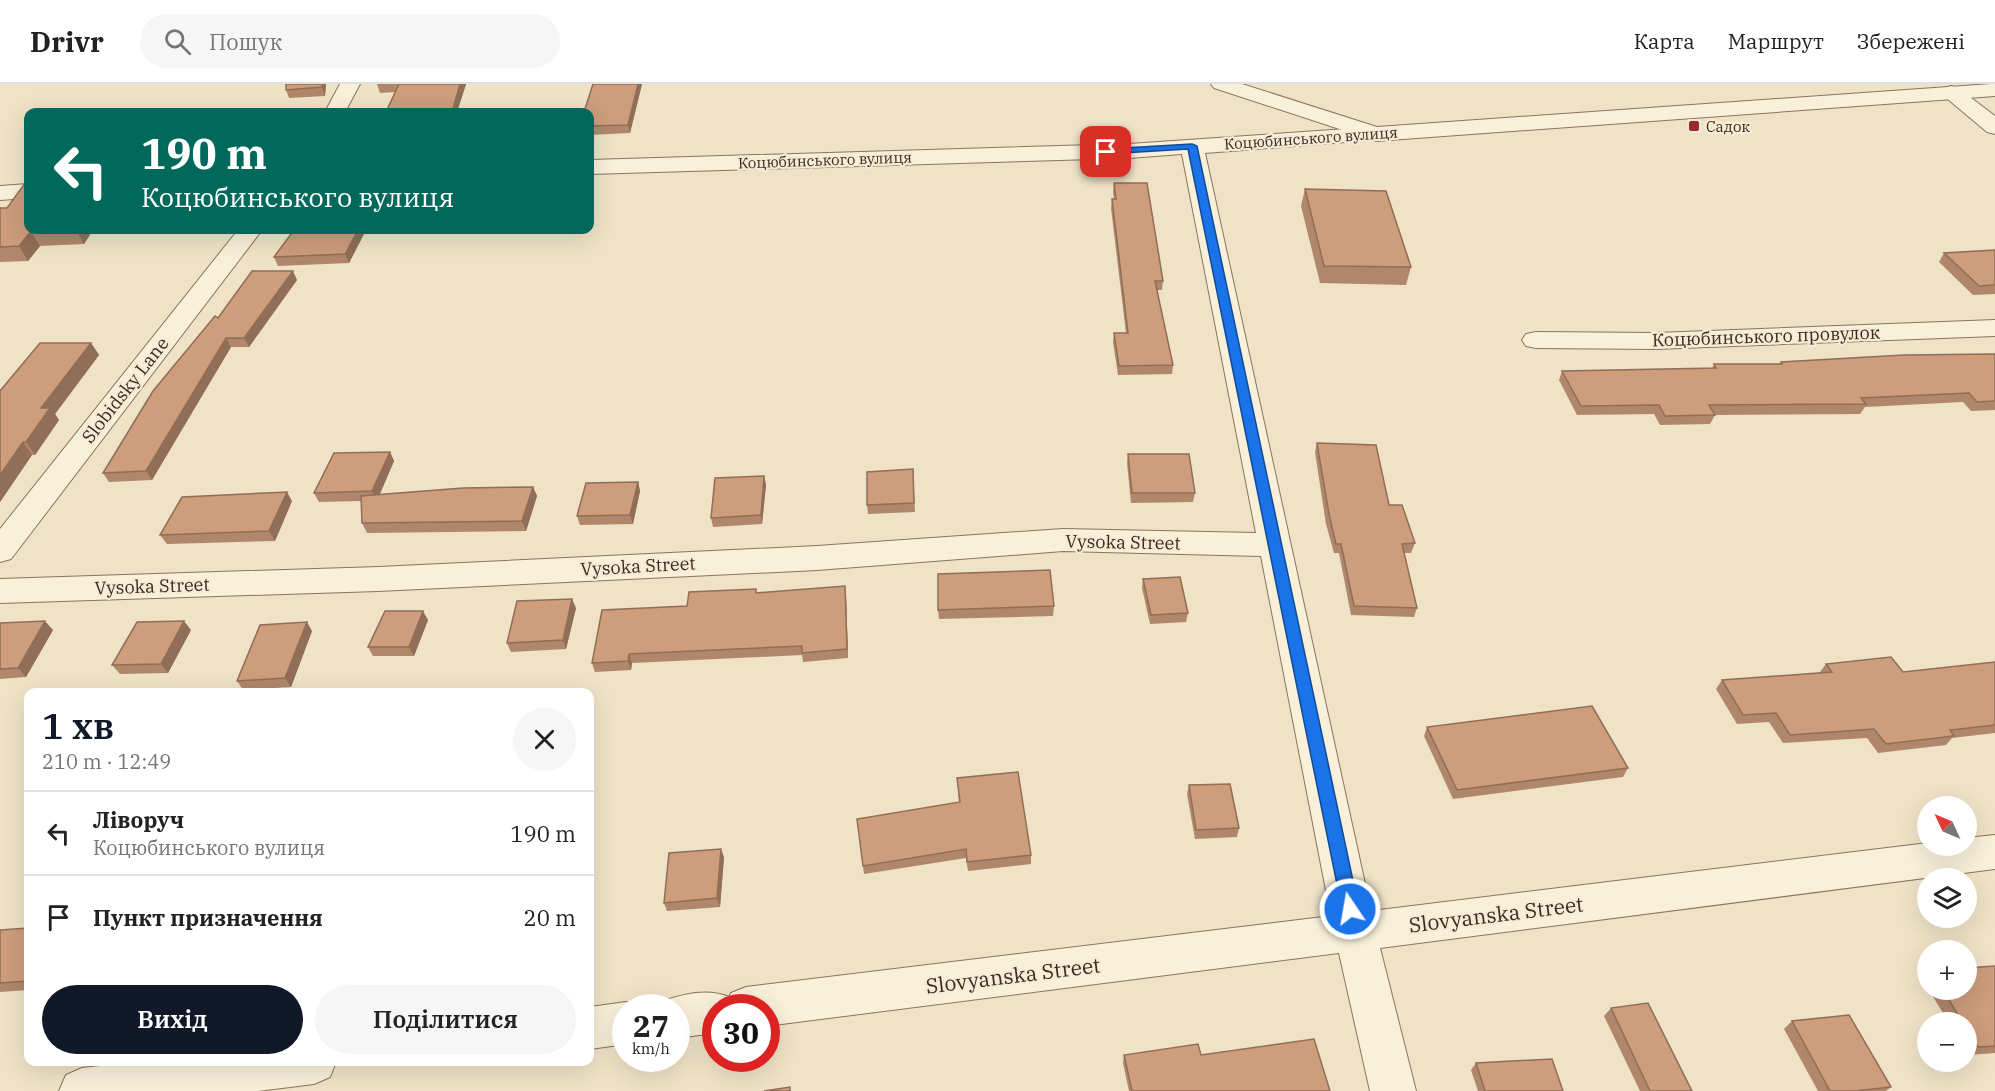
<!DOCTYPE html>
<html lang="uk">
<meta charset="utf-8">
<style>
body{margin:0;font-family:"IBM Plex Serif",serif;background:#f6f6f6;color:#222;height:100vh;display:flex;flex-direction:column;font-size:22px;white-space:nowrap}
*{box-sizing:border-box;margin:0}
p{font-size:20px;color:#767676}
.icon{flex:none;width:33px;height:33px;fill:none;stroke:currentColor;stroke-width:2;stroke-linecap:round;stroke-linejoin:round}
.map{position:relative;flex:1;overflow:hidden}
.drawer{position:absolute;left:24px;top:604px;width:570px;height:378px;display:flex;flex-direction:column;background:#fff;border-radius:12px;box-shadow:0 6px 24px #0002}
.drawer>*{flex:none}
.guide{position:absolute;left:24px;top:24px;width:570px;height:126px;border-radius:12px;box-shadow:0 6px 24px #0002;background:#00695c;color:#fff;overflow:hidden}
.needle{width:39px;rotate:314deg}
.tools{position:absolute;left:1917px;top:712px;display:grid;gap:12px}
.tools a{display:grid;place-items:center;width:60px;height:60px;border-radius:50%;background:#fff;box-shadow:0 6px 24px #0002;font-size:30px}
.speed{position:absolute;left:612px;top:910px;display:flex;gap:12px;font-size:30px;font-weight:700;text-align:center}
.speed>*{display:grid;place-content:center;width:78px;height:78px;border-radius:50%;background:#fff;box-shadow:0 6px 24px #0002;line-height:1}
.speed small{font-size:15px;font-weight:400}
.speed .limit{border:9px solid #d22;background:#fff;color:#111}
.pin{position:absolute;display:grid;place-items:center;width:51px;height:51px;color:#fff;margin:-26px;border-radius:12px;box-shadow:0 3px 9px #0006}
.me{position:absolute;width:66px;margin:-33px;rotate:348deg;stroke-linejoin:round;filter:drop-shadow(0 0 4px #0008)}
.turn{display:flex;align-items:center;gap:21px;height:126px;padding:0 18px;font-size:27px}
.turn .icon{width:78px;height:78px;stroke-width:2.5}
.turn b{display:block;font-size:42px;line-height:51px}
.round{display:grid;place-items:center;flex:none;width:63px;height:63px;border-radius:32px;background:#f6f6f6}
.headline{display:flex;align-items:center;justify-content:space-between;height:102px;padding:0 18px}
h1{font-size:36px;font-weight:600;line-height:45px;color:#111827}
.button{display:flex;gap:12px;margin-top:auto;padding:12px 18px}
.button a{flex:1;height:69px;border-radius:36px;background:#111827;color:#fff;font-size:24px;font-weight:600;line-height:69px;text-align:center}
.button a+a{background:#f6f6f6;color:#222}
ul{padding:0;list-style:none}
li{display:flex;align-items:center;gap:18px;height:84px;padding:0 18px;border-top:2px solid #e0e0e0}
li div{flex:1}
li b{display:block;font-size:22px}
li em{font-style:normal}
header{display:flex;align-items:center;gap:36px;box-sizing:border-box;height:84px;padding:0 30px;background:#fff;border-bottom:2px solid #e0e0e0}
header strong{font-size:28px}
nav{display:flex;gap:33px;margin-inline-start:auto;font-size:21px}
.search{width:420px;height:54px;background:#f6f6f6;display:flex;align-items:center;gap:15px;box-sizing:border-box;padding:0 21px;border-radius:33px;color:#767676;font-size:22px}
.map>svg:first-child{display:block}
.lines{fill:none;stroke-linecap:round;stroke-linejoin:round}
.minor-casing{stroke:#8b745b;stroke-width:2}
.tertiary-casing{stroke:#8b745b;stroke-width:2}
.minor{fill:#f9f0da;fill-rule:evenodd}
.tertiary{fill:#f9f0da;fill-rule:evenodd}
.wall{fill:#b0876b}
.shaded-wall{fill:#906e57}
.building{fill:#cd9d7c;stroke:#906e57;stroke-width:1.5}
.route{fill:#1a73e8;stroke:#114b97;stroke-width:1.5}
.poi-dot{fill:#9a2b2c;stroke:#f6ecd6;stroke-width:2}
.labels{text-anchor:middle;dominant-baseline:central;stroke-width:4.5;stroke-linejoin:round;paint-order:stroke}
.far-poi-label{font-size:15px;fill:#3b2c1f;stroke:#f6ecd6;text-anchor:start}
.far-street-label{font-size:15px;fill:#3b2c1f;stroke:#f6ecd6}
.street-label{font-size:18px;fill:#3b2c1f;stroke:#f6ecd6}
.near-street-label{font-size:21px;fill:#3b2c1f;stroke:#f6ecd6}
</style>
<header>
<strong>Drivr</strong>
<div class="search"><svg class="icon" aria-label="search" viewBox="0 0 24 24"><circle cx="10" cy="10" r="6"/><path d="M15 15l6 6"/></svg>Пошук</div>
<nav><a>Карта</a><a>Маршрут</a><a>Збережені</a></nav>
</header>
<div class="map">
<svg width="1995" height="1007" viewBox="0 0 1995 1007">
<rect width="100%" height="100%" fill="#efe2c6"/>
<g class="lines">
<defs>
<path id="minor" d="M 340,0 L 360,0 L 345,28 L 325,28 Z
M 1951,2 L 1958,4 L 1995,32 L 1995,50 L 1987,48 L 1944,12 L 1940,8 L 1944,4 Z
M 1376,43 L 1384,45 L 1387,50 L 1384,55 L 1205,69 L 1371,827 L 1928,759 L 1928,762 L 1966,762 L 1966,754 L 1995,751 L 1995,785 L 1380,864 L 1416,1007 L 1370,1007 L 1339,869 L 766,942 L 766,924 L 716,924 L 716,949 L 676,954 L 676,924 L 658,924 L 661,918 C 682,910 708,904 729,913 L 731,909 L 746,903 L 1331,832 L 1261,472 L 1063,467 L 817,486 L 378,507 L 0,519 L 0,495 L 378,483 L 817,462 L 1063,445 L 1256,449 L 1182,70 L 1129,74 L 590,90 L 590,76 L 1129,60 Z
M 28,100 L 28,114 L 0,116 L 0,102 Z
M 238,146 L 262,146 L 11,475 L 0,478 L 0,445 Z
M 1995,236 L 1995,252 L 1656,265 L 1536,264 L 1526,262 L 1522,256 L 1526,250 L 1536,248 L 1656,249 Z
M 626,918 L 641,924 L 626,924 L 626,960 L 590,965 L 590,923 Z
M 135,978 L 336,978 L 330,993 L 314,1000 L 258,1007 L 59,1007 L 66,991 L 82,984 Z"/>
<path id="tertiary" d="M 1211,0 L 1242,0 L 1377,43 L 1991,0 L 1995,0 L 1995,12 L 1376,57 L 1214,4 Z"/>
</defs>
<use href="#minor" class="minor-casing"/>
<use href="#tertiary" class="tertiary-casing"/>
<use href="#minor" class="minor"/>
<use href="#tertiary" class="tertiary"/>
</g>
<path class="wall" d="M 286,0 L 326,0 L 325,12 L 289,14 L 286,6 Z
M 377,0 L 466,0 L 457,28 L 386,28 L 396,8 L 380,9 Z
M 642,0 L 630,49 L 590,51 L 590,28 Z
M 1114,99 L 1163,197 L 1162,206 L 1157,206 L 1173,281 L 1172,290 L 1118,291 L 1113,258 L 1114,249 L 1126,249 L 1111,124 L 1112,115 L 1114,115 L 1113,108 Z
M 1305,105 L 1411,183 L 1406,201 L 1320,199 L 1301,122 Z
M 0,124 L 28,146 L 93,146 L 84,160 L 40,162 L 28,177 L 0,178 Z
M 294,146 L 366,146 L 349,179 L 278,182 L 274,173 Z
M 1995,166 L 1995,210 L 1973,211 L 1939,178 L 1944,169 Z
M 297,196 L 249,263 L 231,263 L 152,396 L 109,398 L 103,389 L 218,234 Z
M 91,259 L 99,271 L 55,330 L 59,336 L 35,371 L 32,371 L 0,418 L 0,307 Z
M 1995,270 L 1995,326 L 1971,327 L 1963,318 L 1865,323 L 1860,330 L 1715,331 L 1710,340 L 1660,341 L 1654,330 L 1577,331 L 1559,296 L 1562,287 L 1712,284 L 1714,280 L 1779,280 L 1781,278 Z
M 1317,359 L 1389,421 L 1415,459 L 1411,469 L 1404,469 L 1417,524 L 1414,533 L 1351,531 L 1339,469 L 1334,469 L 1326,440 L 1315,368 Z
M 390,368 L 394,377 L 379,411 L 533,403 L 537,412 L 526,447 L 367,449 L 362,439 L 361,417 L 319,418 L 314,409 Z
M 1128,370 L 1195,409 L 1193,418 L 1131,419 L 1127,379 Z
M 913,385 L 915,428 L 868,430 L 867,421 Z
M 764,392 L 766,401 L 762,440 L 713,443 L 711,434 Z
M 638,398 L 640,407 L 633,440 L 580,441 L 577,432 Z
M 292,417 L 275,457 L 167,460 L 160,451 Z
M 1143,495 L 1188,529 L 1186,538 L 1150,540 L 1142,504 Z
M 757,509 L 846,511 L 848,574 L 803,578 L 802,571 L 632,579 L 631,586 L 595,588 L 592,579 L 687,522 Z
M 1054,522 L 1053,532 L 939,535 L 938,526 Z
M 576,524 L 566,565 L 511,568 L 507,559 Z
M 428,536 L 414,572 L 373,572 L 368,563 Z
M 0,539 L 53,546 L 26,593 L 0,595 Z
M 191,546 L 168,589 L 120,590 L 112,581 Z
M 312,547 L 291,603 L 243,606 L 237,597 Z
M 1995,578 L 1995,649 L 1952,654 L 1946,661 L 1878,669 L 1867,654 L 1783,659 L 1769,638 L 1737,640 L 1716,605 L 1722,596 L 1819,589 L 1826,580 L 1903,588 Z
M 1427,643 L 1628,684 L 1623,693 L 1453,715 L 1424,652 Z
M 957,694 L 1031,771 L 1031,780 L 968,787 L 966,774 L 864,790 L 857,735 L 959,718 Z
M 1189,701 L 1239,744 L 1237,753 L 1195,755 L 1187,710 Z
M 724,773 L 720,823 L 667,827 L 664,819 Z
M 28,844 L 28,906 L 0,908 L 0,846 Z
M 1995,882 L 1995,969 L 1968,971 L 1966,968 L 1966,939 L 1949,939 L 1929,906 L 1966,906 Z
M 1928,889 L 1928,904 L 1922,894 Z
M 1611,924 L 1692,1007 L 1640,1007 L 1604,932 Z
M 1792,937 L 1891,1003 L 1886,1007 L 1818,1007 L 1784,945 Z
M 1124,971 L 1201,971 L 1330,1007 L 1129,1007 L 1123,979 Z
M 1476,979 L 1563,1007 L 1478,1007 L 1471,986 Z"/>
<path class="shaded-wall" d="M 322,0 L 326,0 L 325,12 L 322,3 Z
M 460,0 L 466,0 L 457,28 L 452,28 Z
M 638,0 L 642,0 L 630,49 L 628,41 Z
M 76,146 L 93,146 L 84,160 Z
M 358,146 L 366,146 L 349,179 L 345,170 Z
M 31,147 L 40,162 L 28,177 L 19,162 Z
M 293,187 L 297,196 L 249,263 L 244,254 Z
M 226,254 L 231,263 L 152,396 L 146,387 Z
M 91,259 L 99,271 L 55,330 L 59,336 L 35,371 L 26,358 L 41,324 Z
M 23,358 L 32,371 L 0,418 L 0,391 Z
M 390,368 L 394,377 L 377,417 L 372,407 Z
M 764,392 L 766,401 L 762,440 L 761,431 Z
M 638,398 L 640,407 L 633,440 L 630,431 Z
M 533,403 L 537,412 L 526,447 L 522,437 Z
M 287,408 L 292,417 L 275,457 L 269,447 Z
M 845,502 L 846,511 L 848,574 L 847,565 Z
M 572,515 L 576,524 L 566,565 L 563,556 Z
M 423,527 L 428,536 L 414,572 L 409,563 Z
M 45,537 L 53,546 L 26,593 L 18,584 Z
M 184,537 L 191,546 L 168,589 L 161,580 Z
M 307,538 L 312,547 L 291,603 L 285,594 Z
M 629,570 L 632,579 L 631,586 L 628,577 Z
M 721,765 L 724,773 L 720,823 L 717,814 Z"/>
<path class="building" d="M 286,0 L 322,0 L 322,3 L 286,6 Z
M 399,0 L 460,0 L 452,28 L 386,28 Z
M 593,0 L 638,0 L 628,41 L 590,42 L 590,28 L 584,28 Z
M 28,95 L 28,146 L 76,146 L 31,147 L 19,162 L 0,163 L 0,124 L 7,124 Z
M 1114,99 L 1147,99 L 1163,197 L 1155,197 L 1173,281 L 1119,282 L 1114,249 L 1128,249 L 1112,115 L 1116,115 Z
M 1305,105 L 1386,107 L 1411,183 L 1324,182 Z
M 294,146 L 358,146 L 345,170 L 274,173 Z
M 1995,166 L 1995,201 L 1979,202 L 1944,169 Z
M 252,187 L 293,187 L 244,254 L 226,254 L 146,387 L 103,389 L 153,307 L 215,232 L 218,234 Z
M 40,259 L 91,259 L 41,324 L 50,324 L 26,358 L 23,358 L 0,391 L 0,307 Z
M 1995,270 L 1995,317 L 1977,318 L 1969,309 L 1861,314 L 1866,320 L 1709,321 L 1715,331 L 1665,332 L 1659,321 L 1581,322 L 1562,287 L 1716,284 L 1714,280 L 1782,280 L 1781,278 L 1904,271 Z
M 1317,359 L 1376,361 L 1389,421 L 1402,421 L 1415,459 L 1402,460 L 1417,524 L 1354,522 L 1341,460 L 1336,460 L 1329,430 Z
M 390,368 L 372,407 L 314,409 L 334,369 Z
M 1128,370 L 1189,370 L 1195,409 L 1132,409 Z
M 913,385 L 914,419 L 867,421 L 867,388 Z
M 764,392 L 761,431 L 711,434 L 715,394 Z
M 638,398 L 630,431 L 577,432 L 586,399 Z
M 533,403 L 522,437 L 362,439 L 361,412 L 463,404 Z
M 287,408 L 269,447 L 160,451 L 182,413 Z
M 1050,486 L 1054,522 L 938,526 L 938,490 Z
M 1180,493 L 1188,529 L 1151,531 L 1143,495 Z
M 845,502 L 847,565 L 802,569 L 802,562 L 629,570 L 628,577 L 592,579 L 602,526 L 687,522 L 689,508 L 756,505 L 756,509 Z
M 572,515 L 563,556 L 507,559 L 517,517 Z
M 385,527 L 423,527 L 409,563 L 368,563 Z
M 45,537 L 18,584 L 0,585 L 0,539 Z
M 184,537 L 161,580 L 112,581 L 137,538 Z
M 307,538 L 285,594 L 237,597 L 260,541 Z
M 1891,573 L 1903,588 L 1995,578 L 1995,641 L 1950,646 L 1954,652 L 1886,660 L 1874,645 L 1790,651 L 1776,629 L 1743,631 L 1722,596 L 1832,588 L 1826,580 Z
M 1592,622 L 1628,684 L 1457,706 L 1427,643 Z
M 1018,688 L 1031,771 L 967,778 L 966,765 L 863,782 L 857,735 L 960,718 L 957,694 Z
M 1230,700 L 1239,744 L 1196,746 L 1189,701 Z
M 721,765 L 717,814 L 664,819 L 669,769 Z
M 28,844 L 28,897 L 0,899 L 0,846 Z
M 1995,882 L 1995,962 L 1978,963 L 1966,944 L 1966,939 L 1963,939 L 1943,906 L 1966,906 L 1966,884 Z
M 1648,919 L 1692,1007 L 1650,1007 L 1611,924 Z
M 1849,931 L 1891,1003 L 1855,1007 L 1830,1007 L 1792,937 Z
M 1314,955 L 1330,1007 L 1132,1007 L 1124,971 L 1198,960 L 1201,971 Z
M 1552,975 L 1563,1007 L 1485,1007 L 1476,979 Z
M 790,1003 L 790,1007 L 764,1007 Z"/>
<path class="route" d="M 1192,60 L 1197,62 L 1359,825 L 1356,831 L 1350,833 L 1344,831 L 1342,825 L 1188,65 L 1106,70 L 1101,68 L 1106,65 Z"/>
<rect class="poi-dot" x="1688" y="36" width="12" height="12" rx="3"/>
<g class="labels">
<g class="far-poi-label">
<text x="1706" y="42">Садок</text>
</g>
<g class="far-street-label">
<text transform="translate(1311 54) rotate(-4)">Коцюбинського вулиця</text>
<text transform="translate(825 76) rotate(-2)">Коцюбинського вулиця</text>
</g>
<g class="street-label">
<text transform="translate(1766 252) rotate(-2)">Коцюбинського провулок</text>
<text transform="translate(125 306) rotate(-52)">Slobidsky Lane</text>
<text transform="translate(1123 458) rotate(1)">Vysoka Street</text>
<text transform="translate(638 482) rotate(-3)">Vysoka Street</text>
<text transform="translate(152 502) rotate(-2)">Vysoka Street</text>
</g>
<g class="near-street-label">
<text transform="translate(1496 830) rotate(-7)">Slovyanska Street</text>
<text transform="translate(1013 891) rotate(-7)">Slovyanska Street</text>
</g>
</g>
</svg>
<div class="tools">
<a><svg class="needle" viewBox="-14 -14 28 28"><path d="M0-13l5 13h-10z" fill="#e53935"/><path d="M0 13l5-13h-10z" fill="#767676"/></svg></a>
<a><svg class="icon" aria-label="layers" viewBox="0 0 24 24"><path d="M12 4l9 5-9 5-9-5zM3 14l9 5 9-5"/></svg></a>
<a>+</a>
<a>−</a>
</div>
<div class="speed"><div>27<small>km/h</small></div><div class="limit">30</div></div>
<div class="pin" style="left:1106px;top:68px;background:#d93025"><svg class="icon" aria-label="arrive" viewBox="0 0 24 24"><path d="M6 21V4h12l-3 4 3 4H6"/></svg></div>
<svg class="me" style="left:1350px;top:825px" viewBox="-20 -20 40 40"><circle r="17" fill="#1a73e8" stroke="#fff" stroke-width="3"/><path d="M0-11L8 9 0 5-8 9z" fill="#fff"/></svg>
<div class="guide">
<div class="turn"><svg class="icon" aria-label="left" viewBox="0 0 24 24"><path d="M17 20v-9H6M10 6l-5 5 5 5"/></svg><div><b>190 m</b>Коцюбинського вулиця</div></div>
</div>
<section class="drawer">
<div class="headline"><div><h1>1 хв</h1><p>210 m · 12:49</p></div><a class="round"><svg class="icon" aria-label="close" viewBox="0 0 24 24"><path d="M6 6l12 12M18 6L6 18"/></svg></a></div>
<ul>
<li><svg class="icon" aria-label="left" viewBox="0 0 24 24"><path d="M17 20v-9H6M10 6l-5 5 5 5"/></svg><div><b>Ліворуч</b><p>Коцюбинського вулиця</p></div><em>190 m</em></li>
<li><svg class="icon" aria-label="arrive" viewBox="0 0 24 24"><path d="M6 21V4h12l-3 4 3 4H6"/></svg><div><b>Пункт призначення</b></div><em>20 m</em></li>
</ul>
<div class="button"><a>Вихід</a><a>Поділитися</a></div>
</section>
</div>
